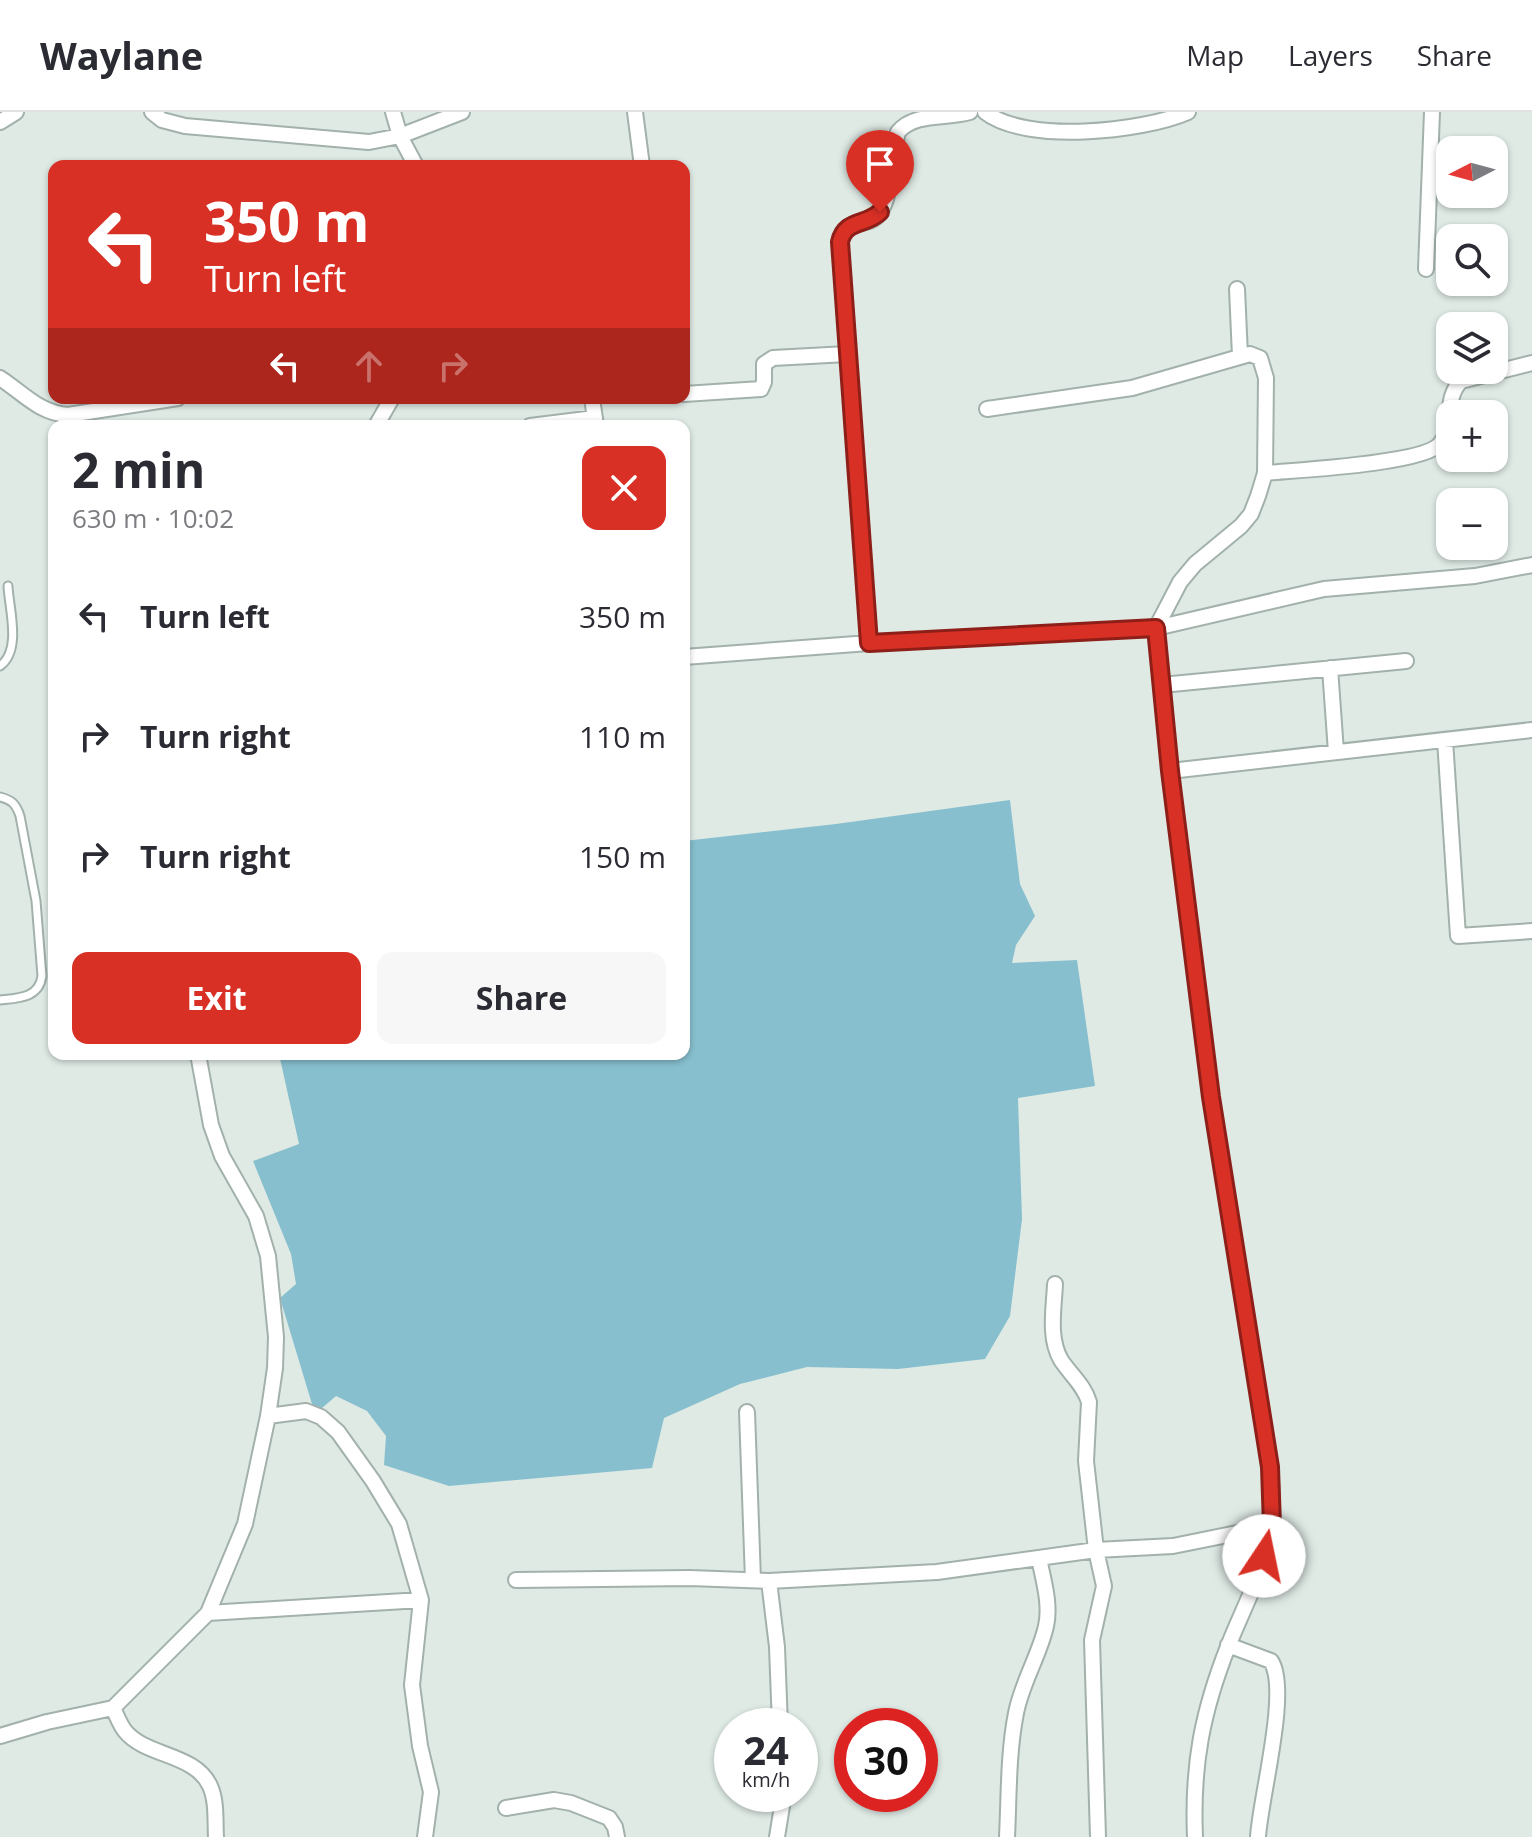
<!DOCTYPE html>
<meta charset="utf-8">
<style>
body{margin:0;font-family:"Open Sans",sans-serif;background:#f7f7f7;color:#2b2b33;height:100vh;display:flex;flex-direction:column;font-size:30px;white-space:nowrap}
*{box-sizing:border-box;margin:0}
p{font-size:26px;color:#7c7c81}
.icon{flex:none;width:44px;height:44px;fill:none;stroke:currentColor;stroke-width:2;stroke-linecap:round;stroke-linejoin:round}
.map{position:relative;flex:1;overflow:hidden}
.drawer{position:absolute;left:48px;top:308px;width:642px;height:640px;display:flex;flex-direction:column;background:#fff;border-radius:16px;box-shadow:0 2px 6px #0004}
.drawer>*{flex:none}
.guide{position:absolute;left:48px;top:48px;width:642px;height:244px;border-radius:16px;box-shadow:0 2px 6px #0004;background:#d93025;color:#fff;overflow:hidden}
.needle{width:52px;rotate:264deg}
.fabs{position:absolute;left:1436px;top:24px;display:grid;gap:16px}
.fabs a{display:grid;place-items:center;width:72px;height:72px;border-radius:16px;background:#fff;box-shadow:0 2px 6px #0004;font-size:40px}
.speed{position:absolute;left:714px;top:1596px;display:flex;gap:16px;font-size:40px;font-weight:700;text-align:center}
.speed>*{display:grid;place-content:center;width:104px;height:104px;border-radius:50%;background:#fff;box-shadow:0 2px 6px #0004;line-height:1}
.speed small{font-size:20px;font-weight:400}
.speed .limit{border:12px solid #d22;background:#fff;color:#111}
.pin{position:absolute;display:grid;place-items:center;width:68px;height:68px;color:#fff;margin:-82px -34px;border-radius:50% 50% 50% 0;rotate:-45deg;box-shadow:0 0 8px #0007}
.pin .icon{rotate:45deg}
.me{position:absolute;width:88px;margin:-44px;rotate:11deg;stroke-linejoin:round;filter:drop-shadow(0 0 6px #0008)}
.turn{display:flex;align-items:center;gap:28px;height:168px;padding:0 24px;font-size:36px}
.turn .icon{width:104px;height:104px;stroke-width:2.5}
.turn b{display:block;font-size:56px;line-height:68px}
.lanes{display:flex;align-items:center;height:76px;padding:0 24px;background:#0003;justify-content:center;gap:40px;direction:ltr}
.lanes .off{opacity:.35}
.round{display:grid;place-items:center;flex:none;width:84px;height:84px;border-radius:16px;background:#f7f7f7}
.head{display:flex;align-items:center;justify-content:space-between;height:136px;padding:0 24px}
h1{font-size:48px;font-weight:700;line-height:60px}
.cta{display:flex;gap:16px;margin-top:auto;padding:16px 24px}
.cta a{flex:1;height:92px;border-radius:16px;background:#d93025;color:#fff;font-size:32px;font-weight:700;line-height:92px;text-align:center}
.cta a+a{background:#f7f7f7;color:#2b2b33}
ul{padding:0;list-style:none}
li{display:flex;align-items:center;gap:24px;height:120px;padding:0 24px}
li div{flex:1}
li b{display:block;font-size:30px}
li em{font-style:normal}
header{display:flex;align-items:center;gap:48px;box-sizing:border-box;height:112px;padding:0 40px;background:#fff;border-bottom:2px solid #e1e1e2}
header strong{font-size:38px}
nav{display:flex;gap:44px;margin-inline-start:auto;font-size:28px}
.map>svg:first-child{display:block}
.water{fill:#87bfce}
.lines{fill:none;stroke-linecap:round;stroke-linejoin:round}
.lane-casing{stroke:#a2b1ac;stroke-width:11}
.street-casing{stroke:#a2b1ac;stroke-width:18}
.lane{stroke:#fff;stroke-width:7}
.street{stroke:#fff;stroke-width:14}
.route-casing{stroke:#8d1f18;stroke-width:20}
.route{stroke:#d93025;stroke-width:14}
</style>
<header>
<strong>Waylane</strong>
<nav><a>Map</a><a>Layers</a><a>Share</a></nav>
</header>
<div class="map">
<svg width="1532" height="1725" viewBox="0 0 1532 1725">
<rect width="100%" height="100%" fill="#dfeae5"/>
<path class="water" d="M 1010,688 L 1020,772 L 1035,804 L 1016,833 L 1012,851 L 1077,848 L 1095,974 L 1018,986 L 1022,1107 L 1010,1204 L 985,1247 L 898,1257 L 807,1255 L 740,1272 L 664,1306 L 652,1356 L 449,1374 L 384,1353 L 386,1324 L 367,1299 L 336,1284 L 315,1302 L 280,1186 L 296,1172 L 291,1142 L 253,1049 L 299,1032 L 279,942 L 684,942 L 684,729 L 836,712 Z"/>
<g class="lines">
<defs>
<path id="lane" d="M 0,554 C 22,538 9,497 8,474
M 0,685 C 12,688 16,692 20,704 L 36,789 L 42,864 C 39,886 19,886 0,888"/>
<path id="street" d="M 152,0 L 162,8 L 185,14 L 369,30 L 400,24 L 462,0
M 393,0 L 400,24 L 416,54
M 635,0 L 642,54
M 985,0 C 1026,32 1142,20 1188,0
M 0,10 L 16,0
M 1426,157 L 1432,0
M 1237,177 L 1240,244
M 0,266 C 23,281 39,301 68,303 L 178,286
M 684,282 L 761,277 L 764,270 L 764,252 L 773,246 L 847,242
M 592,286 L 596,314
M 987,297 L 1132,276 L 1250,242 L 1260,246 L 1266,266 L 1265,361 L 1258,384 L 1251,402 L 1241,414 L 1195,452 L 1180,470 L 1156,516 L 1170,659 L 1211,985 L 1270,1355 C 1271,1375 1274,1398 1271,1417 C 1264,1459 1244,1494 1229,1532 C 1202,1600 1192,1653 1195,1725
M 376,314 L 392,286
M 530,314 L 595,306
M 1265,361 C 1297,358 1423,352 1440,332 C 1455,314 1443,287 1461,269 L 1532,251
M 869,531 L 840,130 C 846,102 866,118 879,102 C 892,85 892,42 898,20 C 915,0 947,7 970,0
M 684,545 L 869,531 L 1156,516 L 1324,477 L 1475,464 L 1532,453
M 1330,556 L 1336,640
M 1162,573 L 1406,549
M 1445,628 L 1458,824 L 1532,819
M 1170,659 L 1532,618
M 198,942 L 211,1013 L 222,1044 L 256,1104 L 268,1144 L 276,1225 L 275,1256 L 268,1304 L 245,1412 L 208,1501
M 1055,1172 C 1054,1196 1048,1226 1061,1248 C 1070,1262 1084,1273 1089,1290 L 1086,1349 L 1096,1438 L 1104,1474 L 1092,1528 L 1098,1725
M 747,1300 L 753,1468
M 268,1304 L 306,1299 L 321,1305 L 338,1320 L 373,1369 L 399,1412 L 421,1488 L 412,1573 L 420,1634 L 431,1680 L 425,1725
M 516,1468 L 690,1466 L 769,1469 L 937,1460 L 1096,1438 L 1173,1434 L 1272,1414
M 769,1469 L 777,1535 L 780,1614
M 1228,1533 L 1271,1549 C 1290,1578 1260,1687 1258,1725
M 113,1596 C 117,1604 120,1613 125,1619 C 146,1645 195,1641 210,1674 C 217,1689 215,1709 216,1725
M 0,1624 L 47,1610 L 113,1596 L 208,1501 L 421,1488
M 506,1696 L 554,1688 L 571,1691 L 609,1706 L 615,1715 L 617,1725
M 777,1725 L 784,1682
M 1007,1725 C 1009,1684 1008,1642 1016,1601 C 1022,1570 1040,1542 1046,1514 C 1051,1492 1043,1467 1039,1446"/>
</defs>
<use href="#lane" class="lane-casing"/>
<use href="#street" class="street-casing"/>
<use href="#lane" class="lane"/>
<use href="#street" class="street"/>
</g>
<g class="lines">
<defs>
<path id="route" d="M 880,100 C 866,114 845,107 840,130 L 869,531 L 1156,516 L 1170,659 L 1211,985 L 1270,1355 L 1272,1414 L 1264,1444"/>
</defs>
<use href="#route" class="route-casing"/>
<use href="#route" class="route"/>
</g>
</svg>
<div class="fabs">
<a><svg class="needle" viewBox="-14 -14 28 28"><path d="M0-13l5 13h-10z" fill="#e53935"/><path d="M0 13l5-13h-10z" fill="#7c7c81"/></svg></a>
<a><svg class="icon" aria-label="search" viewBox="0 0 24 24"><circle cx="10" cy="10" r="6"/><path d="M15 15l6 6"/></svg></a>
<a><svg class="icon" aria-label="layers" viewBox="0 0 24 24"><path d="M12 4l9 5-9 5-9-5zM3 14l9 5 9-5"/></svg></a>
<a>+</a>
<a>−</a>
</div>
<div class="speed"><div>24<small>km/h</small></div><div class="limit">30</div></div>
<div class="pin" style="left:880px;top:100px;background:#d93025"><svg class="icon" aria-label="arrive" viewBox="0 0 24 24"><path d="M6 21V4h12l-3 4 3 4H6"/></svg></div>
<svg class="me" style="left:1264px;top:1444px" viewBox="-20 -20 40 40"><circle r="19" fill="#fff"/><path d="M0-13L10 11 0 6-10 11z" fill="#d93025"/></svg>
<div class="guide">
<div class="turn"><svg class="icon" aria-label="left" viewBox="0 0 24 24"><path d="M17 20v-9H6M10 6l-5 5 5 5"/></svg><div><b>350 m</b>Turn left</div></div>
<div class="lanes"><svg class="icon" aria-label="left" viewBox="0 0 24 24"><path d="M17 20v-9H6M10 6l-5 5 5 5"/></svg><svg class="icon off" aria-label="ahead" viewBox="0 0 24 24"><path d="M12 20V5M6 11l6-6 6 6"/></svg><svg class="icon off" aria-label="right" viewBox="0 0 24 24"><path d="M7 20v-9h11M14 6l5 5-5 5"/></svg></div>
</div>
<section class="drawer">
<div class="head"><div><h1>2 min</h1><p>630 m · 10:02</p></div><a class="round" style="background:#d93025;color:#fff"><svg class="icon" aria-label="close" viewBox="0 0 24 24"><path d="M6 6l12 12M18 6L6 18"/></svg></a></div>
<ul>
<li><svg class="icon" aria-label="left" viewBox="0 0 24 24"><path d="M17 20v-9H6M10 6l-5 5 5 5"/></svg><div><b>Turn left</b></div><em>350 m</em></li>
<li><svg class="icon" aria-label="right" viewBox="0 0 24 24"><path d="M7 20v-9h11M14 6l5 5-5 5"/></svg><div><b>Turn right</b></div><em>110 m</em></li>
<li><svg class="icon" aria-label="right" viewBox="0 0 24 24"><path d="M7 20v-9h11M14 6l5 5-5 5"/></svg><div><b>Turn right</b></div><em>150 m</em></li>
</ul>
<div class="cta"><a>Exit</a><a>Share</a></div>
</section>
</div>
